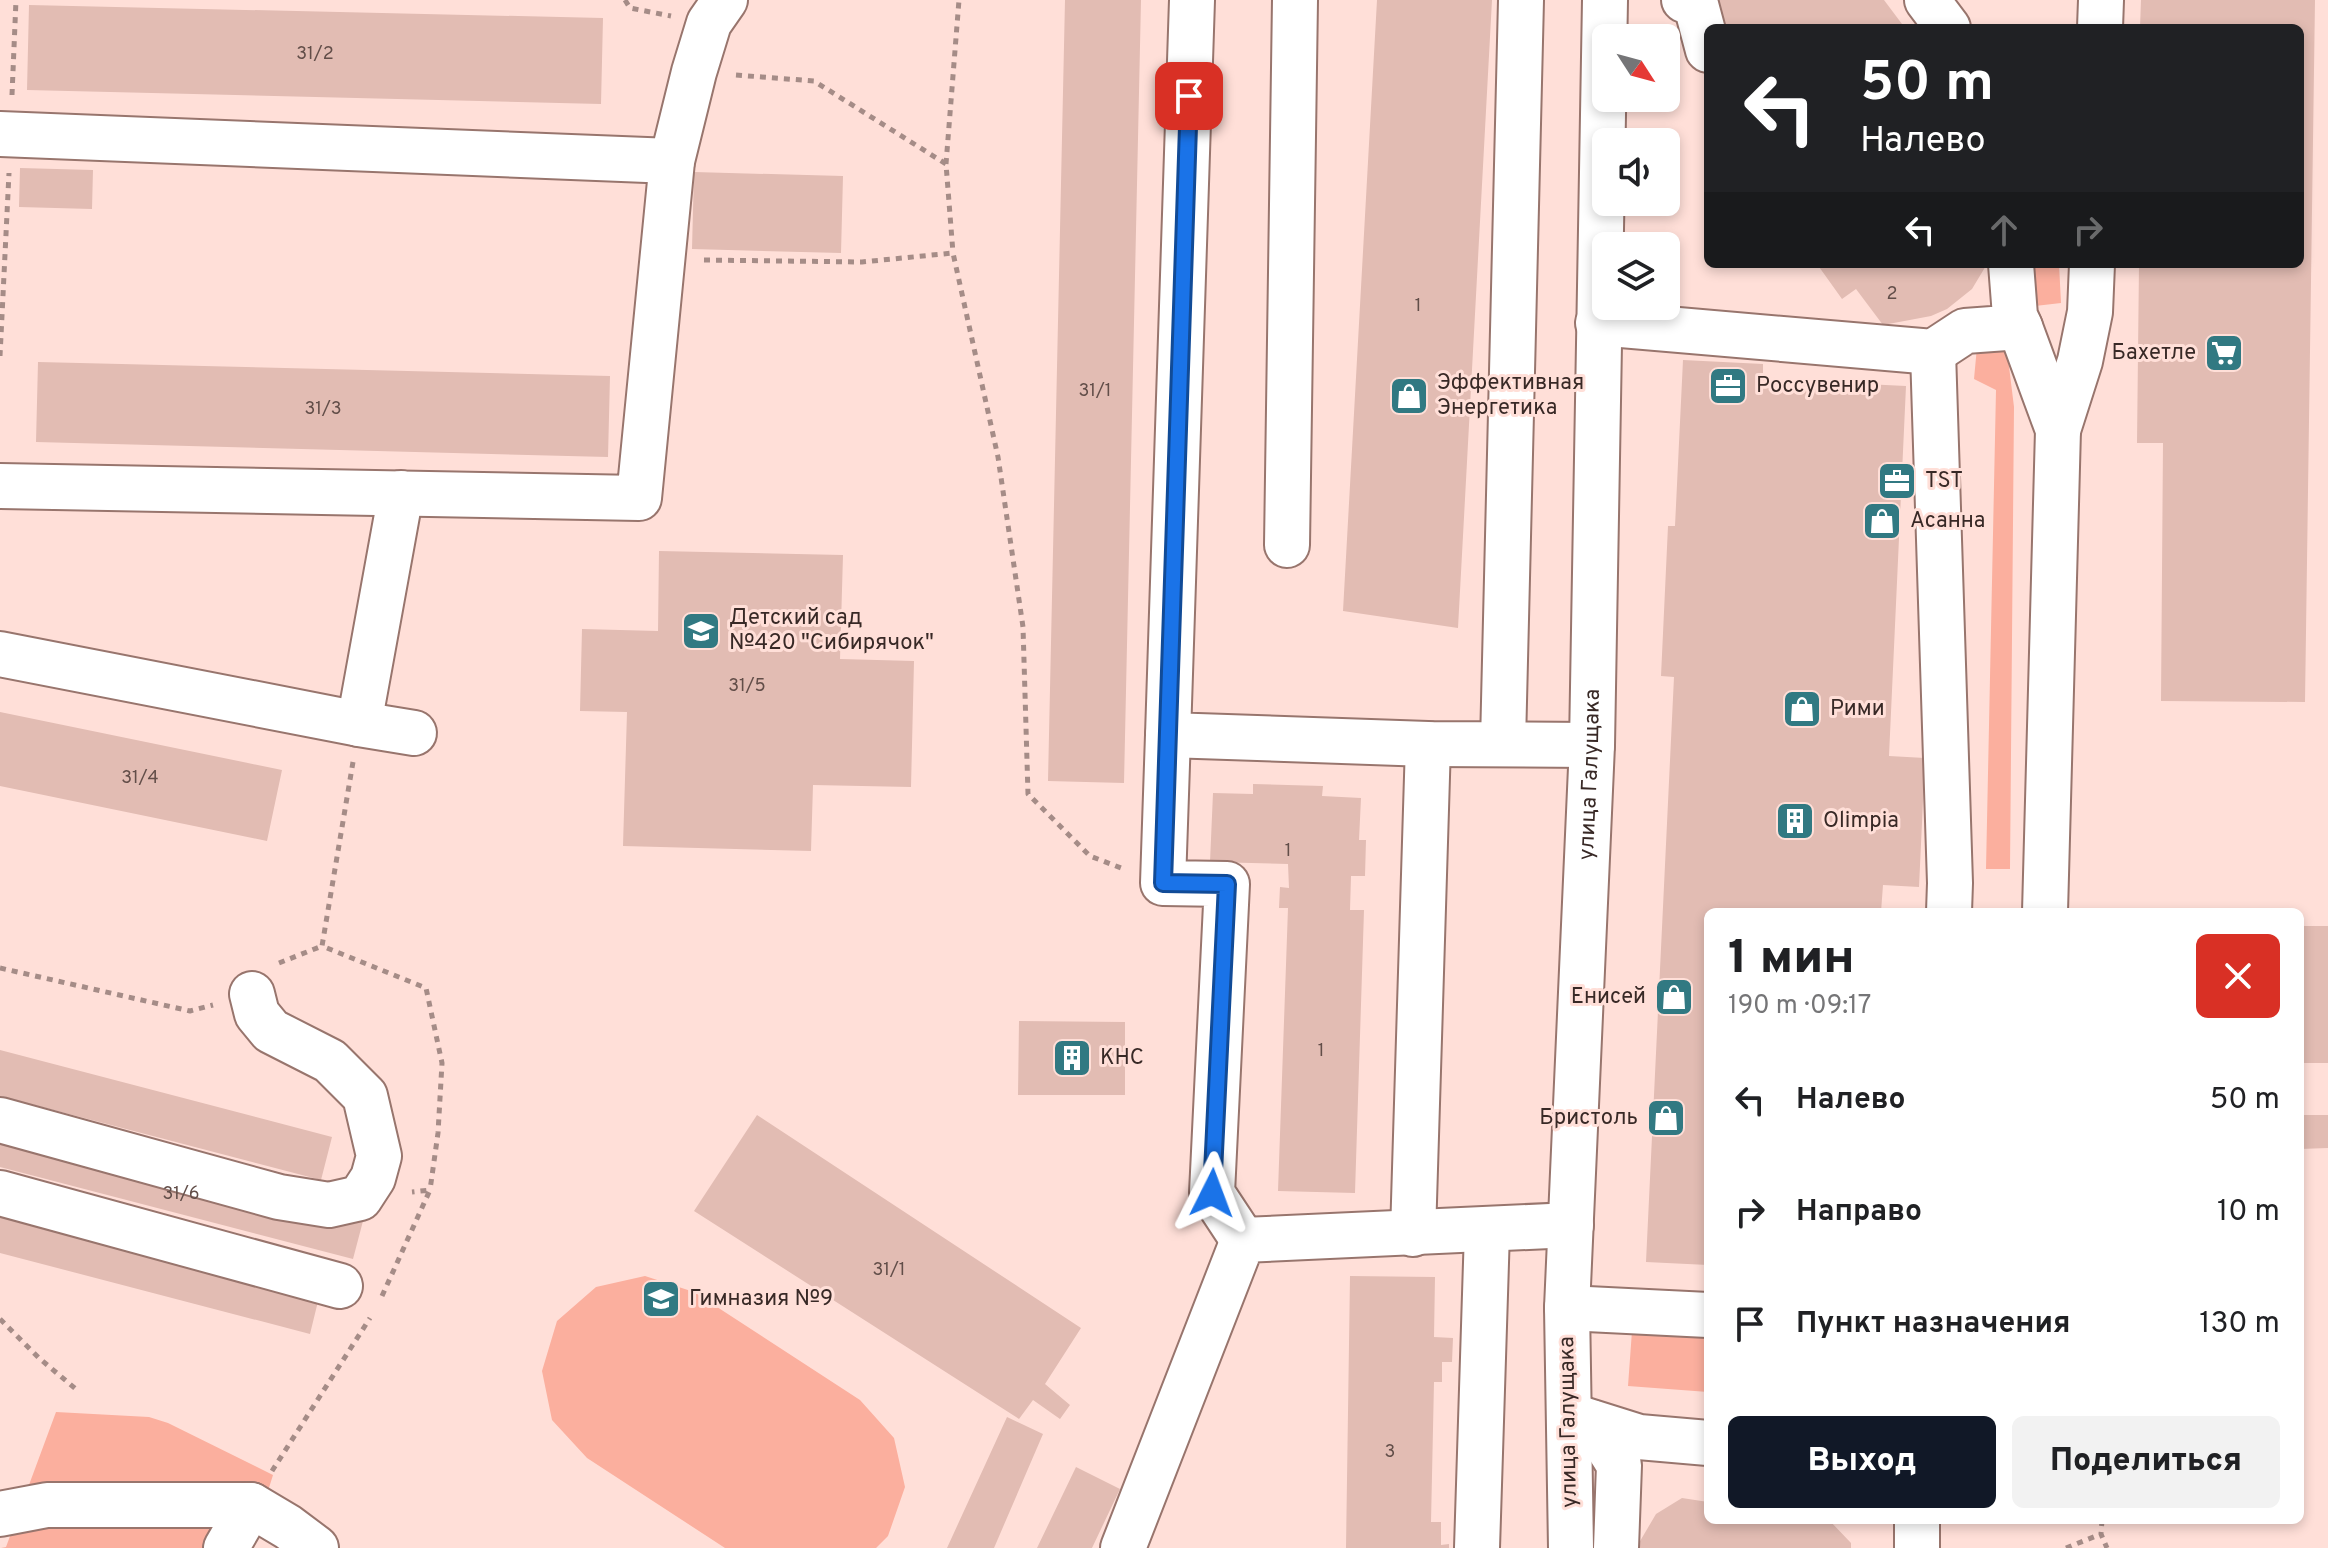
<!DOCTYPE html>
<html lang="ru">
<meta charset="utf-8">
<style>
body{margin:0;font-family:Overpass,sans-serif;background:#f2f2f2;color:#202124;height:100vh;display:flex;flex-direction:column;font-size:30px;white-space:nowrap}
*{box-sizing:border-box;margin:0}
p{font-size:26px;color:#757577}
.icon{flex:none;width:44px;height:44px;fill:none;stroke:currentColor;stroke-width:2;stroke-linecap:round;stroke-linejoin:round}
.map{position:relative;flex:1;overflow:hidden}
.panel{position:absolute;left:1704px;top:908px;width:600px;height:616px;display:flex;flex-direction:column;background:#fff;border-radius:12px;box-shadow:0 4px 12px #0003}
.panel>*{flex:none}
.banner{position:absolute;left:1704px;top:24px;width:600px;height:244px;border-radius:12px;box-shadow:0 4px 12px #0003;background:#202124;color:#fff;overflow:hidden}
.needle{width:52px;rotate:126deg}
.buttons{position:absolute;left:1592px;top:24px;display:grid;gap:16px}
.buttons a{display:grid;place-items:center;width:88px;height:88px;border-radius:12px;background:#fff;box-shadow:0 4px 12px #0003;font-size:40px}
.pin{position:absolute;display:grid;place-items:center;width:68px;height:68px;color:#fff;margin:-34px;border-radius:16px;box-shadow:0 4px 12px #0006}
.me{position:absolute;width:88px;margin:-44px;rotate:3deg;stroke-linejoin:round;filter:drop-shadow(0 0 6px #0008)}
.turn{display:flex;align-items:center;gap:28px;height:168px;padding:0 24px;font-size:36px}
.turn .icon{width:104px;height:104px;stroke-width:2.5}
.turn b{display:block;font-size:56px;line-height:68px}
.lanes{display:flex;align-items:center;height:76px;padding:0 24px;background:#0003;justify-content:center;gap:40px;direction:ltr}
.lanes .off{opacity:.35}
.round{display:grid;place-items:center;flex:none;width:84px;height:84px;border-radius:12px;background:#f2f2f2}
.summary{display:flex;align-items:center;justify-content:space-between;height:136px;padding:0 24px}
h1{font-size:48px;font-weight:800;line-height:60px}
.primary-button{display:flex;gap:16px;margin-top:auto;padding:16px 24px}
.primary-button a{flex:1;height:92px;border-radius:12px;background:#111827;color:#fff;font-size:32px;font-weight:800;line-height:92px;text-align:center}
.primary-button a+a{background:#f2f2f2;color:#202124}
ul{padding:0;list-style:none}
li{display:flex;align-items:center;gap:24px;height:112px;padding:0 24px}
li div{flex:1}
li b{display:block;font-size:30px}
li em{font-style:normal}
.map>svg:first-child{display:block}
.green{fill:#fbaf9e}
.building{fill:#e2bcb3}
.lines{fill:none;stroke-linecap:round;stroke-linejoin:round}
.minor-casing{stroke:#98756d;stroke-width:48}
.path{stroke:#a58c87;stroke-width:5;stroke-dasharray:6 6;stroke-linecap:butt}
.minor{stroke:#fff;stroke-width:44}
.route-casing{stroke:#114b97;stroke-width:20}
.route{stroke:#1a73e8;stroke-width:14}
.labels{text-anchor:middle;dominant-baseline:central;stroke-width:6;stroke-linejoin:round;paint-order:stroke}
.number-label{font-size:18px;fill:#624e49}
.poi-label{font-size:22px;fill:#382926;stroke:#ffdfd8;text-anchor:start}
.street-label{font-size:22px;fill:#382926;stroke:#ffdfd8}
</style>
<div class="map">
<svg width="2328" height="1548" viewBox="0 0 2328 1548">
<rect width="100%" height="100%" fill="#ffdfd8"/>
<path class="green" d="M 2031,264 L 2059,264 L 2061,303 L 2035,306 Z
M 2006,342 L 2014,407 L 2010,869 L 1986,869 L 1996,390 L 1974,379 L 1977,347 Z
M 645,1276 L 694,1292 L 860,1400 L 894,1438 L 905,1487 L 888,1536 L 876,1548 L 725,1548 L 587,1458 L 552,1420 L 542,1371 L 557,1321 L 596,1287 Z
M 1632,1331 L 1708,1336 L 1708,1392 L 1628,1386 Z
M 56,1412 L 149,1417 L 168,1423 L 273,1475 L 250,1548 L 1,1548 L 6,1547 Z"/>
<path class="building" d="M 1065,0 L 1141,0 L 1124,783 L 1048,781 Z
M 1377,0 L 1492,0 L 1458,628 L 1343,611 Z
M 1706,0 L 1884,0 L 1905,28 L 1718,28 Z
M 2141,0 L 2315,0 L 2305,702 L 2161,701 L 2163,443 L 2137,443 L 2139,264 L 2300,264 L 2300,28 L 2140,28 Z
M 29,5 L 603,18 L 601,104 L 27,90 Z
M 20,168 L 93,170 L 92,209 L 19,207 Z
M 694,172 L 843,176 L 841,253 L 692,249 Z
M 1817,264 L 1987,264 L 1972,289 L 1947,309 L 1931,316 L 1883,325 L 1856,289 L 1842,299 Z
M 1683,360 L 1763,364 L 1763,379 L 1906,386 L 1889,756 L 1925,758 L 1919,887 L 1883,885 L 1881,912 L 1708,912 L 1708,1265 L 1646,1262 L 1674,677 L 1661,676 L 1668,526 L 1675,526 Z
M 38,362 L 610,376 L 608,457 L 36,442 Z
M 659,551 L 843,555 L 840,659 L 914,661 L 911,787 L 813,785 L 811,851 L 623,846 L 627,712 L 580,711 L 582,629 L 658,631 Z
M 0,712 L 282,770 L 267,841 L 0,786 Z
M 1253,784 L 1323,786 L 1322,796 L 1361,798 L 1359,840 L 1366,840 L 1365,876 L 1351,876 L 1350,910 L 1364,910 L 1355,1193 L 1278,1191 L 1288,908 L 1279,908 L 1280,887 L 1289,888 L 1288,864 L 1210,862 L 1213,793 L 1253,794 Z
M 2300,926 L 2328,926 L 2328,1063 L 2300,1063 Z
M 1019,1021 L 1125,1022 L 1125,1095 L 1018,1095 Z
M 0,1050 L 332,1137 L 321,1180 L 0,1096 Z
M 757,1115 L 1081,1328 L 1045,1384 L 1070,1405 L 1060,1419 L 1033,1400 L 1019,1419 L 694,1211 Z
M 2300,1115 L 2328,1115 L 2328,1148 L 2300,1149 Z
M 0,1126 L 363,1221 L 353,1259 L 0,1167 Z
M 0,1204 L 321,1289 L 310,1334 L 0,1253 Z
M 1350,1276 L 1435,1277 L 1434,1337 L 1453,1338 L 1452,1362 L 1442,1362 L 1442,1382 L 1434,1382 L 1431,1522 L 1441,1522 L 1441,1545 L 1449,1544 L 1449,1548 L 1346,1548 Z
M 1007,1417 L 1043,1434 L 994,1548 L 947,1548 Z
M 1076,1467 L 1120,1489 L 1092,1548 L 1037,1548 Z
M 1682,1498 L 1708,1502 L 1708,1520 L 1829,1520 L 1851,1543 L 1851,1548 L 1636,1548 L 1656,1514 Z"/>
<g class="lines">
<defs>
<g id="minor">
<path d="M 1192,0 L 1168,735 L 1428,744 L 1592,745"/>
<path d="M 1684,0 L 1695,1 L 1708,50"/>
<path d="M 1927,0 L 1948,28"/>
<path d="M 2100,28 L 2101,0"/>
<path d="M 0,134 L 672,161"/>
<path d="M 1598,323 L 1933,352 L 1965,331 L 2020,327 L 2015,316 L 2011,264"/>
<path d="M 2020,327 L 2058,430 L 2045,912"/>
<path d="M 1933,352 L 1950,883 L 1949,912"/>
<path d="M 2058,430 L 2080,361 L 2090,312 L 2092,264"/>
<path d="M 0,486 L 639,498 L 672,161 L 694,72 L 709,23 L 725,0"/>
<path d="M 1287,545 L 1295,0"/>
<path d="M 0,654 L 359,724 L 401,493"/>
<path d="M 359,724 L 414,733"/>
<path d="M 1168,735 L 1163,883 L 1227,884 L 1212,1193 L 1243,1240"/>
<path d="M 1503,743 L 1521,0"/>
<path d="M 0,1120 L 279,1197 L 329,1205 L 360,1198 L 373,1178 L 379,1156 L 365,1096 L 330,1061 L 271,1031 L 257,1014 L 252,994"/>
<path d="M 0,1193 L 340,1286"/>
<path d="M 1413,1234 L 1428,744"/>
<path d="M 1567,1308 L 1708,1315"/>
<path d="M 1569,1415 L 1639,1437 L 1708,1443"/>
<path d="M 1593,1423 L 1619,1465 L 1616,1548"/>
<path d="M 0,1514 L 47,1505 L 251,1505 L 288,1527 L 316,1548"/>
<path d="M 226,1548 L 251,1505"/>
<path d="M 1123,1548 L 1243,1240 L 1571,1225"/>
<path d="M 1477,1548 L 1487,1231"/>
<path id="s1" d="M 1571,1548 L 1567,1308 L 1592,745 L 1605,0"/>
<path d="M 1917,1548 L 1917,1520"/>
</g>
</defs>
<use href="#minor" class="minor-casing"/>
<path class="path" d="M 625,0 L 630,8 L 671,16
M 736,75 L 814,81 L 946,164 L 953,253
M 12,95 L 16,0
M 946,164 L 959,0
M 704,260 L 862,262 L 953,253 L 998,457 L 1023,627 L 1028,794 L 1090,856 L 1121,868
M 0,356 L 9,173
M 353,762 L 322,946 L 426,988 L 442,1063 L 438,1133 L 430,1190
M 279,963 L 322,946
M 0,968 L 190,1011 L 213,1005
M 382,1296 L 430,1190 L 412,1192
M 0,1319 L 39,1358 L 77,1390
M 272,1471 L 370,1318
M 2102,1520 L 2101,1534 L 2107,1548
M 2066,1548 L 2101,1534"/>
<use href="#minor" class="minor"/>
</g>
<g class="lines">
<defs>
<path id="route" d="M 1189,96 L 1163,883 L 1227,884 L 1212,1193"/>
</defs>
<use href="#route" class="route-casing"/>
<use href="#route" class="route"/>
</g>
<defs>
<symbol id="supermarket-square" viewBox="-11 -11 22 22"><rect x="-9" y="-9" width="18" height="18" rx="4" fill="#317982" stroke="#ffdfd8"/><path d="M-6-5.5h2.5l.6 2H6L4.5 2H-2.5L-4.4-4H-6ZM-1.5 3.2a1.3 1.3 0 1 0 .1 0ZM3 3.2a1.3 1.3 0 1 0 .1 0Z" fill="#fff"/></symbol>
<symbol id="office-square" viewBox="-11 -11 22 22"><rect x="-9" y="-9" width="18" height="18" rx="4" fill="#317982" stroke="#ffdfd8"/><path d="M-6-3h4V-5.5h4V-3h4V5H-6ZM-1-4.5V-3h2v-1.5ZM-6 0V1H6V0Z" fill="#fff"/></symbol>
<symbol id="shop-square" viewBox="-11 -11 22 22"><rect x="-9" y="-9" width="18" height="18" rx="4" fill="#317982" stroke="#ffdfd8"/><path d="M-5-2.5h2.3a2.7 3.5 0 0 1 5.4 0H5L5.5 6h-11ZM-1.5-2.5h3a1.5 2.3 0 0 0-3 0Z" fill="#fff"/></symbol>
<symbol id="school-square" viewBox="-11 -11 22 22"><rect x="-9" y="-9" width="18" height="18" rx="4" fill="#317982" stroke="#ffdfd8"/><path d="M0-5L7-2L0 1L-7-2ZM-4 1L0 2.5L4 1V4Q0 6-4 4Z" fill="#fff"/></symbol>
<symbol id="building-square" viewBox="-11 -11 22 22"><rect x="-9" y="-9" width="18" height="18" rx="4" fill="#317982" stroke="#ffdfd8"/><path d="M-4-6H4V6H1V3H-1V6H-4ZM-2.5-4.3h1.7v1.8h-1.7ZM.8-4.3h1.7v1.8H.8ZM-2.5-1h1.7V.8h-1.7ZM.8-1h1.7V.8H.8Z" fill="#fff"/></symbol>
</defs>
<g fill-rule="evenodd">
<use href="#supermarket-square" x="2202" y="331" width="44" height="44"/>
<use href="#office-square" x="1706" y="364" width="44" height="44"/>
<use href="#shop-square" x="1387" y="374" width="44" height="44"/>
<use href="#office-square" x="1875" y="459" width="44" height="44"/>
<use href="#shop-square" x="1860" y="499" width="44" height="44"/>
<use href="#school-square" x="679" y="609" width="44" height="44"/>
<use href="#shop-square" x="1780" y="687" width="44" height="44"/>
<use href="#building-square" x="1773" y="799" width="44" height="44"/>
<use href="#shop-square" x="1652" y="975" width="44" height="44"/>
<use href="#building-square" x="1050" y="1036" width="44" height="44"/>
<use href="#shop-square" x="1644" y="1096" width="44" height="44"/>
<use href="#school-square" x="639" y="1277" width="44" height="44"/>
</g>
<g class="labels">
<g class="number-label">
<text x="315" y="54">31/2</text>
<text x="1892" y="294">2</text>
<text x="1418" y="306">1</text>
<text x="1095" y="391">31/1</text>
<text x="323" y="409">31/3</text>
<text x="747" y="686">31/5</text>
<text x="140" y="778">31/4</text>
<text x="1288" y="851">1</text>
<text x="1321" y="1051">1</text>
<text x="181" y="1194">31/6</text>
<text x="889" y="1270">31/1</text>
<text x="1390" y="1452">3</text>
</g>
<g class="poi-label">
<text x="2196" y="353" text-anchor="end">Бахетле</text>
<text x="1437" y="383">Эффективная<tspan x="1437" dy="25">Энергетика</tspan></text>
<text x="1756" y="386">Россувенир</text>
<text x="1925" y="481">TST</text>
<text x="1910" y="521">Асанна</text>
<text x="729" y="618">Детский сад<tspan x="729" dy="25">№420 "Сибирячок"</tspan></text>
<text x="1830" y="709">Рими</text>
<text x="1823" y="821">Olimpia</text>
<text x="1646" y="997" text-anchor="end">Енисей</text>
<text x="1100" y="1058">КНС</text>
<text x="1638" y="1118" text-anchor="end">Бристоль</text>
<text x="689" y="1299">Гимназия №9</text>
</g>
<g class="street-label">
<text stroke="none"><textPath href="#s1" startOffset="774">улица Галущака</textPath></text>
<text transform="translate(1569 1422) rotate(-91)">улица Галущака</text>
</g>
</g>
</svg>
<div class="buttons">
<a><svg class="needle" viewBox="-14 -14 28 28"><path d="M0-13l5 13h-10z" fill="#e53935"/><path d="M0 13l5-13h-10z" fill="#757577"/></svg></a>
<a><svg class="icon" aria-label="sound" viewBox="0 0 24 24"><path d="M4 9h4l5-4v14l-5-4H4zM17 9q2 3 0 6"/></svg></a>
<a><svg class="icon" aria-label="layers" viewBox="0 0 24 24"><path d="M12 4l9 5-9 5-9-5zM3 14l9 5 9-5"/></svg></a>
</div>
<div class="pin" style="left:1189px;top:96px;background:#d93025"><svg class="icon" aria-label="arrive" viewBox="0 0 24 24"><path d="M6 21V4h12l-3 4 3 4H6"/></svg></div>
<svg class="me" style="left:1212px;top:1193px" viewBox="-20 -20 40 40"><path d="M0-17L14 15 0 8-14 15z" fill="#1a73e8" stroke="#fff" stroke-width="4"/></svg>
<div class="banner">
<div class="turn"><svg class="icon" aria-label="left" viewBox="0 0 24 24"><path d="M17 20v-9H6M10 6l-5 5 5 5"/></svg><div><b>50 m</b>Налево</div></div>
<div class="lanes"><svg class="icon" aria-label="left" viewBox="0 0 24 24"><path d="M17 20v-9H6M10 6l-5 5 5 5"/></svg><svg class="icon off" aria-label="ahead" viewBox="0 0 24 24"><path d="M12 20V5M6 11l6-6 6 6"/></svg><svg class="icon off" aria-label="right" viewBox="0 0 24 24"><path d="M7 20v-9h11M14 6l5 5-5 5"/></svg></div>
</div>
<section class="panel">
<div class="summary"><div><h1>1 мин</h1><p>190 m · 09:17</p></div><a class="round" style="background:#d93025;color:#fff"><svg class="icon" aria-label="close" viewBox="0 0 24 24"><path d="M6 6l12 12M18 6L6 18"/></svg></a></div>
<ul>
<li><svg class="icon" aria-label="left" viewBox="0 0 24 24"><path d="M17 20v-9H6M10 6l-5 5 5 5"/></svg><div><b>Налево</b></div><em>50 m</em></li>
<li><svg class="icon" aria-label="right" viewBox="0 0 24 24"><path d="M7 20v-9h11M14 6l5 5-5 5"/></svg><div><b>Направо</b></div><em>10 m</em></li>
<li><svg class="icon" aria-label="arrive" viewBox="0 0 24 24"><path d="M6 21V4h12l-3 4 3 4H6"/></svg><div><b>Пункт назначения</b></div><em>130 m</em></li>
</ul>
<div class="primary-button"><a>Выход</a><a>Поделиться</a></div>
</section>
</div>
